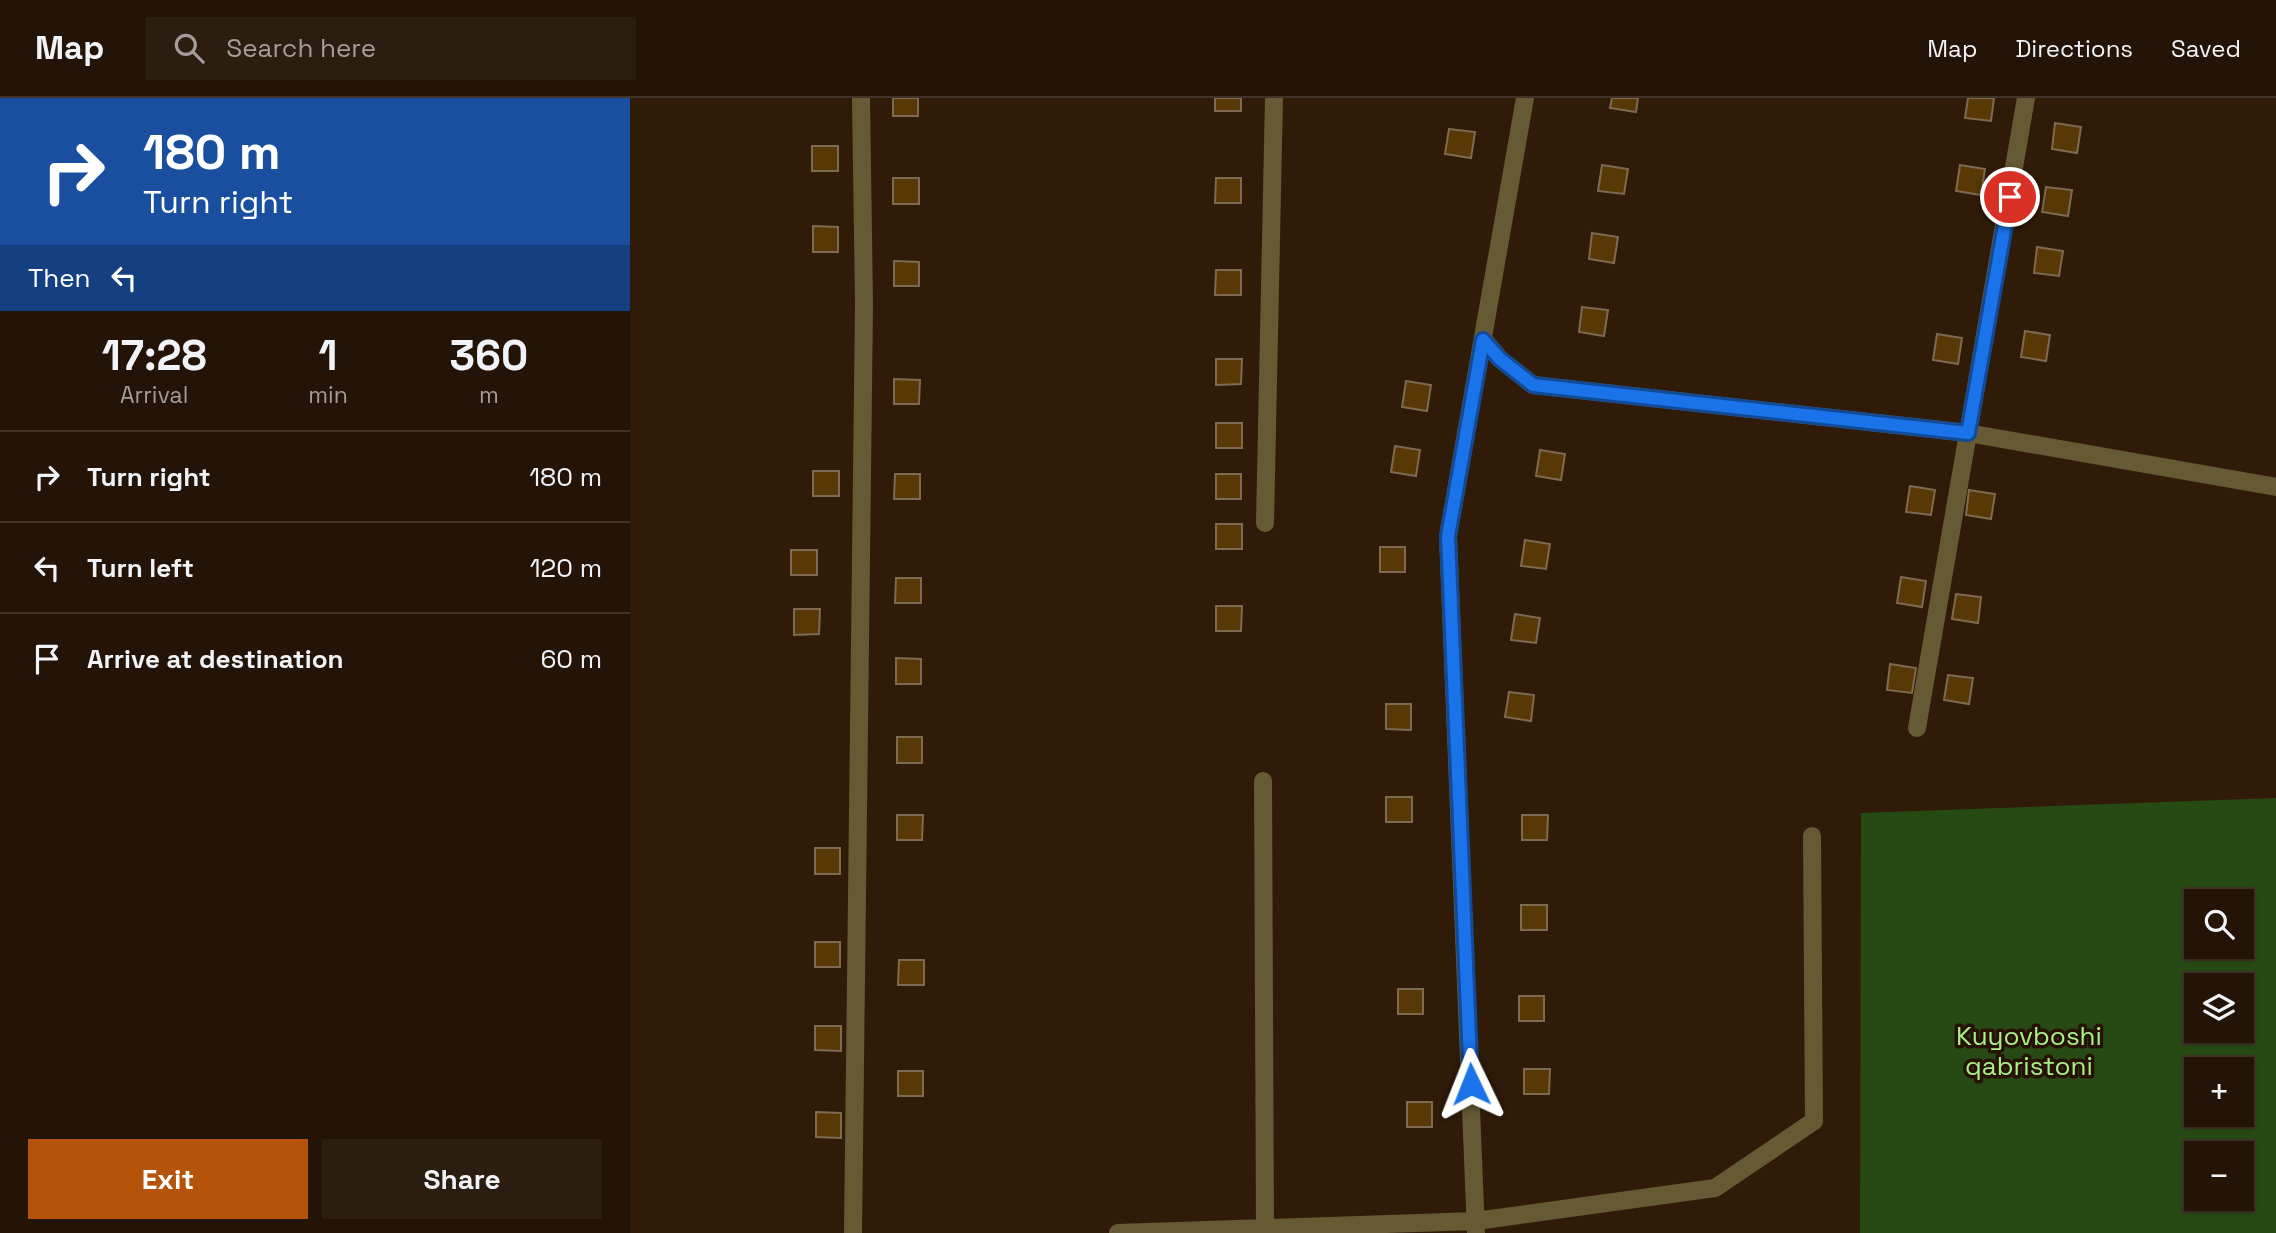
<!DOCTYPE html>
<meta charset="utf-8">
<style>
body{margin:0;font-family:"Space Grotesk",sans-serif;background:#2c1d11;color:#f1f3f6;height:100vh;display:flex;flex-direction:column;font-size:26px;white-space:nowrap}
*{box-sizing:border-box;margin:0}
p{font-size:23px;color:#a39e9b}
.icon{flex:none;width:38px;height:38px;fill:none;stroke:currentColor;stroke-width:2;stroke-linecap:round;stroke-linejoin:round}
.map{position:relative;flex:1;overflow:hidden}
.sheet{display:flex;flex-direction:column;background:#241407;width:630px}
.sheet>*{flex:none}
.hud{background:#1a4fa0;color:#fff;overflow:hidden}
.fabs{position:absolute;left:1554px;top:791px;display:grid;gap:14px}
.fabs a{display:grid;place-items:center;width:70px;height:70px;border-radius:0px;background:#241407;box-shadow:0 2px 5px #0004,0 0 0 2px #413328;font-size:35px}
.pin{position:absolute;display:grid;place-items:center;width:60px;height:60px;color:#fff;margin:-30px;border:4px solid #fff;border-radius:50%;box-shadow:0 2px 7px #0007}
.me{position:absolute;width:77px;margin:-38px;rotate:358deg;stroke-linejoin:round;filter:drop-shadow(0 0 5px #0008)}
.turn{display:flex;align-items:center;gap:24px;height:147px;padding:0 28px;font-size:32px}
.turn .icon{width:91px;height:91px;stroke-width:2.5}
.turn b{display:block;font-size:49px;line-height:60px}
.then{display:flex;align-items:center;height:66px;padding:0 28px;background:#0003;gap:14px;font-size:26px}
.eta{display:flex;justify-content:space-evenly;align-items:center;height:119px;text-align:center}
.eta b{font-size:42px;font-weight:700;line-height:49px}
.primary-button{display:flex;gap:14px;margin-top:auto;padding:14px 28px}
.primary-button a{flex:1;height:80px;border-radius:0px;background:#b45309;color:#fff;font-size:28px;font-weight:700;line-height:80px;text-align:center}
.primary-button a+a{background:#2c1d11;color:#f1f3f6}
ul{padding:0;list-style:none}
li{display:flex;align-items:center;gap:21px;height:91px;padding:0 28px;border-top:2px solid #413328}
li div{flex:1}
li b{display:block;font-size:26px}
li em{font-style:normal}
header{display:flex;align-items:center;gap:42px;box-sizing:border-box;height:98px;padding:0 35px;background:#241407;border-bottom:2px solid #413328}
header strong{font-size:33px}
nav{display:flex;gap:38px;margin-inline-start:auto;font-size:24px}
.search{width:490px;height:63px;background:#2c1d11;display:flex;align-items:center;gap:18px;box-sizing:border-box;padding:0 24px;border-radius:0px;color:#a39e9b;font-size:26px}
main{display:flex;flex:1;min-height:0}
.map>svg:first-child{display:block}
.green{fill:#274a14;fill-rule:evenodd}
.building{fill:#583905;stroke:#7e6a52;stroke-width:2}
.lines{fill:none;stroke-linecap:round;stroke-linejoin:round}
.street{stroke:#655a34;stroke-width:18}
.route-casing{stroke:#114b97;stroke-width:18}
.route{stroke:#1a73e8;stroke-width:12}
.labels{text-anchor:middle;dominant-baseline:central;stroke-width:7;stroke-linejoin:round;paint-order:stroke}
.park-label{font-size:26px;fill:#a8f086;stroke:#261202}
</style>
<header>
<strong>Map</strong>
<div class="search"><svg class="icon" aria-label="search" viewBox="0 0 24 24"><circle cx="10" cy="10" r="6"/><path d="M15 15l6 6"/></svg>Search here</div>
<nav><a>Map</a><a>Directions</a><a>Saved</a></nav>
</header>
<main>
<section class="sheet">
<div class="hud">
<div class="turn"><svg class="icon" aria-label="right" viewBox="0 0 24 24"><path d="M7 20v-9h11M14 6l5 5-5 5"/></svg><div><b>180 m</b>Turn right</div></div>
<div class="then">Then<svg class="icon" aria-label="left" viewBox="0 0 24 24"><path d="M17 20v-9H6M10 6l-5 5 5 5"/></svg></div>
</div>
<div class="eta">
<div><b>17:28</b><p>Arrival</p></div>
<div><b>1</b><p>min</p></div>
<div><b>360</b><p>m</p></div>
</div>
<ul>
<li><svg class="icon" aria-label="right" viewBox="0 0 24 24"><path d="M7 20v-9h11M14 6l5 5-5 5"/></svg><div><b>Turn right</b></div><em>180 m</em></li>
<li><svg class="icon" aria-label="left" viewBox="0 0 24 24"><path d="M17 20v-9H6M10 6l-5 5 5 5"/></svg><div><b>Turn left</b></div><em>120 m</em></li>
<li><svg class="icon" aria-label="arrive" viewBox="0 0 24 24"><path d="M6 21V4h12l-3 4 3 4H6"/></svg><div><b>Arrive at destination</b></div><em>60 m</em></li>
</ul>
<div class="primary-button"><a>Exit</a><a>Share</a></div>
</section>
<div class="map">
<svg width="1646" height="1135" viewBox="0 0 1646 1135">
<rect width="100%" height="100%" fill="#301b09"/>
<path class="green" d="M 1646,700 L 1646,1135 L 1230,1135 L 1231,715 ZM 1566,803 L 1612,803 L 1612,849 L 1566,849 ZM 1566,887 L 1612,887 L 1612,933 L 1566,933 ZM 1566,971 L 1612,971 L 1612,1017 L 1566,1017 ZM 1566,1055 L 1612,1055 L 1612,1101 L 1566,1101 Z"/>
<path class="building" d="M 263,0 L 288,0 L 288,18 L 263,18 Z
M 585,0 L 611,0 L 611,13 L 585,13 Z
M 982,0 L 1008,0 L 1006,14 L 980,10 Z
M 1338,0 L 1364,0 L 1361,23 L 1335,20 Z
M 1425,25 L 1451,29 L 1447,55 L 1422,51 Z
M 819,31 L 845,34 L 841,60 L 815,56 Z
M 182,48 L 208,48 L 208,73 L 182,73 Z
M 972,67 L 998,71 L 994,96 L 968,93 Z
M 1330,67 L 1355,71 L 1351,97 L 1326,93 Z
M 263,80 L 289,80 L 289,106 L 263,106 Z
M 586,80 L 611,80 L 611,105 L 585,105 Z
M 1416,89 L 1442,92 L 1438,118 L 1412,114 Z
M 183,128 L 208,129 L 208,154 L 183,154 Z
M 962,135 L 988,139 L 984,165 L 959,161 Z
M 1407,149 L 1433,153 L 1429,178 L 1404,175 Z
M 264,163 L 289,164 L 289,188 L 264,188 Z
M 586,172 L 611,172 L 611,197 L 585,197 Z
M 952,209 L 978,212 L 974,238 L 949,234 Z
M 1395,233 L 1420,237 L 1416,263 L 1391,259 Z
M 1307,236 L 1332,240 L 1328,266 L 1303,262 Z
M 586,261 L 612,261 L 611,286 L 586,287 Z
M 264,281 L 290,282 L 289,306 L 264,306 Z
M 776,283 L 801,287 L 797,313 L 772,309 Z
M 586,325 L 612,325 L 612,350 L 586,350 Z
M 765,348 L 790,352 L 786,378 L 761,374 Z
M 910,352 L 935,356 L 931,382 L 906,378 Z
M 183,373 L 209,373 L 209,398 L 183,398 Z
M 265,376 L 290,376 L 290,401 L 264,401 Z
M 586,376 L 611,376 L 611,401 L 586,401 Z
M 1280,388 L 1305,392 L 1301,417 L 1276,414 Z
M 1339,392 L 1365,396 L 1361,421 L 1336,417 Z
M 586,426 L 612,426 L 612,451 L 586,451 Z
M 895,442 L 920,446 L 916,471 L 891,468 Z
M 750,449 L 775,449 L 775,474 L 750,474 Z
M 161,452 L 187,452 L 187,477 L 161,477 Z
M 1271,479 L 1296,483 L 1292,509 L 1267,505 Z
M 266,480 L 291,480 L 291,505 L 265,505 Z
M 1326,496 L 1351,499 L 1348,525 L 1322,521 Z
M 586,508 L 612,508 L 611,533 L 586,533 Z
M 164,511 L 190,511 L 189,536 L 164,537 Z
M 885,516 L 910,520 L 906,545 L 881,542 Z
M 266,560 L 291,561 L 291,586 L 266,586 Z
M 1260,566 L 1286,570 L 1282,595 L 1257,592 Z
M 1318,577 L 1343,580 L 1339,606 L 1314,602 Z
M 879,594 L 904,597 L 901,623 L 875,619 Z
M 756,606 L 781,606 L 781,632 L 756,631 Z
M 267,639 L 292,639 L 292,665 L 267,665 Z
M 756,699 L 782,699 L 782,724 L 756,724 Z
M 267,717 L 293,717 L 292,742 L 267,742 Z
M 892,717 L 918,717 L 917,742 L 892,742 Z
M 185,750 L 210,750 L 210,776 L 185,776 Z
M 891,807 L 917,807 L 917,832 L 891,832 Z
M 185,844 L 210,844 L 210,869 L 185,869 Z
M 269,862 L 294,862 L 294,887 L 268,887 Z
M 768,891 L 793,891 L 793,916 L 768,916 Z
M 889,898 L 914,898 L 914,923 L 889,923 Z
M 185,928 L 211,928 L 211,953 L 185,952 Z
M 894,971 L 920,971 L 919,996 L 894,996 Z
M 268,973 L 293,973 L 293,998 L 268,998 Z
M 777,1004 L 802,1004 L 802,1029 L 777,1029 Z
M 186,1014 L 211,1015 L 211,1040 L 186,1039 Z"/>
<g class="lines">
<path class="street" d="M 854,242 L 870,261 L 903,287 L 1338,335 L 1646,389
M 635,425 L 644,0
M 1287,630 L 1396,0
M 633,683 L 635,1130
M 223,1135 L 234,206 L 231,0
M 488,1135 L 846,1123 L 1085,1090 L 1184,1023 L 1182,738
M 846,1135 L 818,438 L 895,0"/>
</g>
<g class="lines">
<defs>
<path id="route" d="M 841,986 L 818,438 L 853,242 L 870,261 L 903,287 L 1338,335 L 1380,99"/>
</defs>
<use href="#route" class="route-casing"/>
<use href="#route" class="route"/>
</g>
<g class="labels">
<g class="park-label">
<text x="1399" y="938">Kuyovboshi<tspan x="1399" dy="30">qabristoni</tspan></text>
</g>
</g>
</svg>
<div class="fabs">
<a><svg class="icon" aria-label="search" viewBox="0 0 24 24"><circle cx="10" cy="10" r="6"/><path d="M15 15l6 6"/></svg></a>
<a><svg class="icon" aria-label="layers" viewBox="0 0 24 24"><path d="M12 4l9 5-9 5-9-5zM3 14l9 5 9-5"/></svg></a>
<a>+</a>
<a>−</a>
</div>
<div class="pin" style="left:1380px;top:99px;background:#d93025"><svg class="icon" aria-label="arrive" viewBox="0 0 24 24"><path d="M6 21V4h12l-3 4 3 4H6"/></svg></div>
<svg class="me" style="left:841px;top:986px" viewBox="-20 -20 40 40"><path d="M0-17L14 15 0 8-14 15z" fill="#1a73e8" stroke="#fff" stroke-width="4"/></svg>
</div>
</main>
